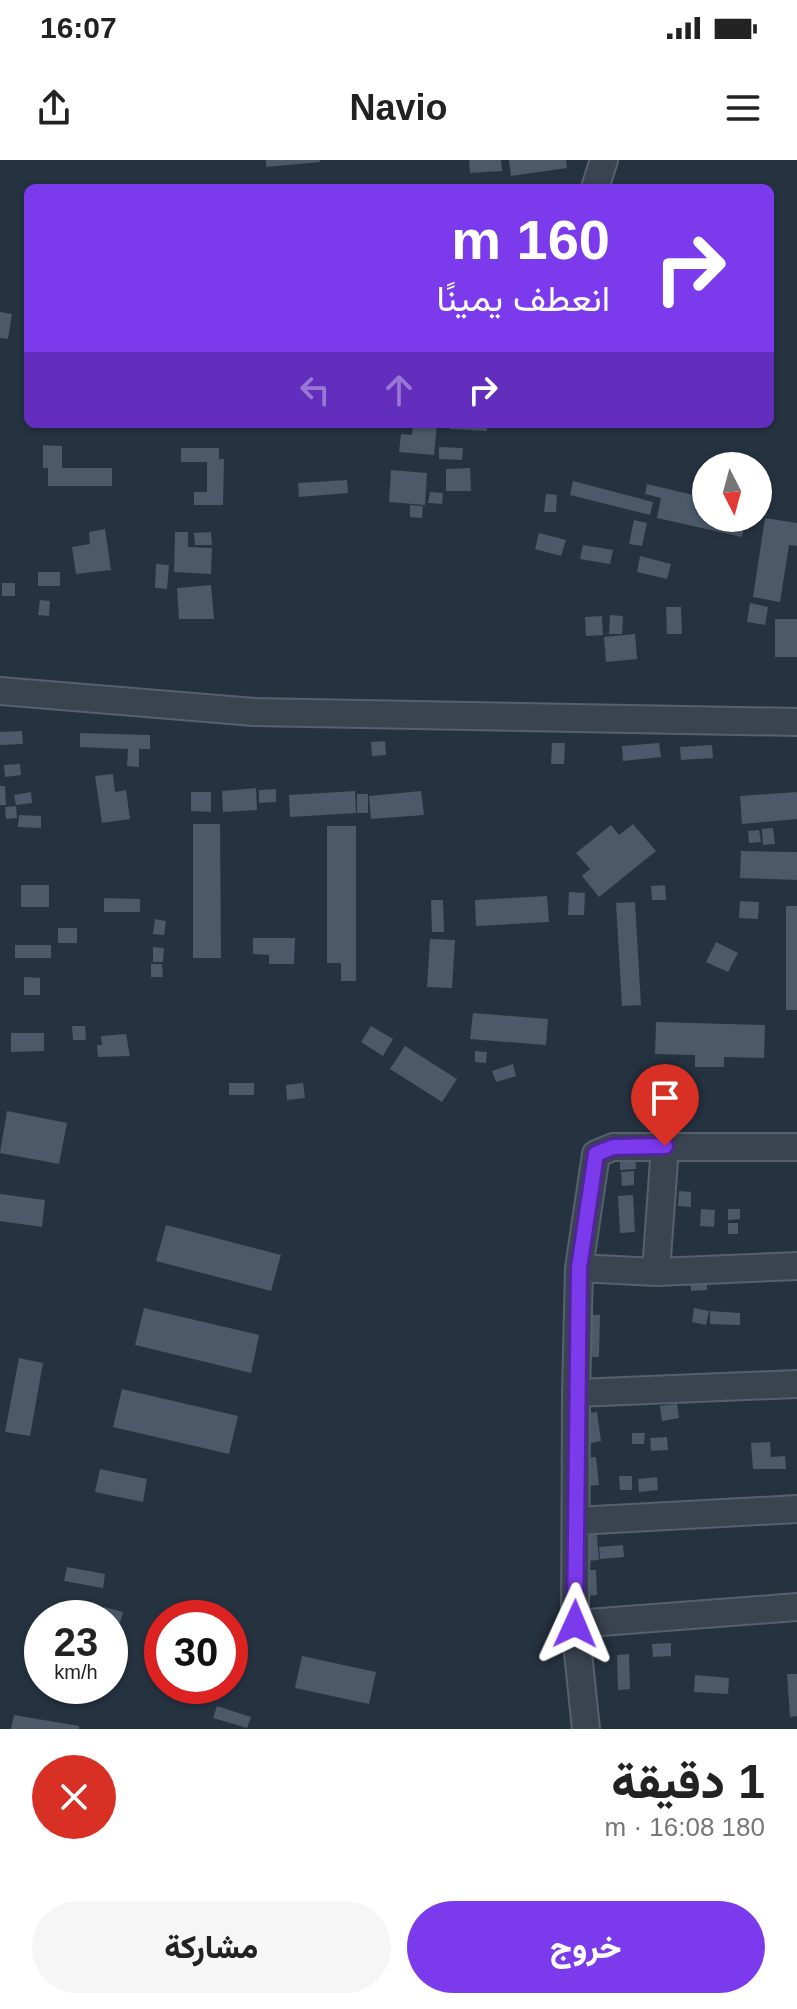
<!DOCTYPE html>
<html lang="ar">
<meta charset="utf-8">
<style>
body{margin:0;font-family:Helvetica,Vazirmatn,sans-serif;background:#f6f6f6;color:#222;direction:rtl;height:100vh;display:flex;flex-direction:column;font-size:30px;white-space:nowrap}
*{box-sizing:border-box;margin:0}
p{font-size:26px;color:#767676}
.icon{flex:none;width:44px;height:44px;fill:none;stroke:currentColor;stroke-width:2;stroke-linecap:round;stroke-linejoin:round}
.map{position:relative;height:1569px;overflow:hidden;direction:ltr}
.drawer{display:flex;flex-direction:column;background:#fff;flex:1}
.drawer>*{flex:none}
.banner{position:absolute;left:24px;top:24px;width:750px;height:244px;border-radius:12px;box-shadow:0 2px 6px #0004;direction:rtl;background:#7c3aed;color:#fff;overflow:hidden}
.needle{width:52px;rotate:174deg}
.tools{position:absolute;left:692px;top:292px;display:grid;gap:16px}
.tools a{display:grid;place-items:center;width:80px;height:80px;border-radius:50%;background:#fff;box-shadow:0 2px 6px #0004;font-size:40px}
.speed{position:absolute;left:24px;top:1440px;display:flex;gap:16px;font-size:40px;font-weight:700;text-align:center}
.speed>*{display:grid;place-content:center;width:104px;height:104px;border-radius:50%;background:#fff;box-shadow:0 2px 6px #0004;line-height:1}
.speed small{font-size:20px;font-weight:400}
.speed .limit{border:12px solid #d22;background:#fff;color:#111}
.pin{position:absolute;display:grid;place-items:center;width:68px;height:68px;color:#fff;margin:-82px -34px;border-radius:50% 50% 50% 0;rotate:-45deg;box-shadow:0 0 8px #0007}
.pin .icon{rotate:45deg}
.me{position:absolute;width:88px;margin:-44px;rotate:1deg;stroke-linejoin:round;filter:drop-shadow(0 0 6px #0008)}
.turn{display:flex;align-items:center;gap:28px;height:168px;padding:0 32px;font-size:36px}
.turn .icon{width:104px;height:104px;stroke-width:2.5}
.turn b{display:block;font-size:56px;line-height:68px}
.lanes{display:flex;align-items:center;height:76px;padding:0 32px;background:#0003;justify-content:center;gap:40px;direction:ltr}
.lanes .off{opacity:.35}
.round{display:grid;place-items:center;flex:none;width:84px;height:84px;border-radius:42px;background:#f6f6f6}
.summary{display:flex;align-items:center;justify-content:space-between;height:136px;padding:0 32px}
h1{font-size:48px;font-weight:800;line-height:60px}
.primary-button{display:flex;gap:16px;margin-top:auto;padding:16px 32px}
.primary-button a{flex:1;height:92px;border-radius:48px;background:#7c3aed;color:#fff;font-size:32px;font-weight:800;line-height:92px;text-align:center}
.primary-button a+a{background:#f6f6f6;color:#222}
.status{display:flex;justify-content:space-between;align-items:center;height:56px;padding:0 40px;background:#fff;direction:ltr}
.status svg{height:22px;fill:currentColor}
header{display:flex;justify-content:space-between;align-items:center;height:104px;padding:0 32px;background:#fff;font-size:36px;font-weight:800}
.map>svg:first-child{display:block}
.building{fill:#4b5969}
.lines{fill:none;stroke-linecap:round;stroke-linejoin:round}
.minor-casing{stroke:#57616d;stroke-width:30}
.minor{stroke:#3a4350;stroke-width:26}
.route-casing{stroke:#51269a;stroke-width:20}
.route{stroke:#7c3aed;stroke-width:14}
</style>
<div class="status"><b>16:07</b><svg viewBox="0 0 49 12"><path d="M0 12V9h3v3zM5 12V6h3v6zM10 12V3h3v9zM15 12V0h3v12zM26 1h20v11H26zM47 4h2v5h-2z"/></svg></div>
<header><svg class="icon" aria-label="menu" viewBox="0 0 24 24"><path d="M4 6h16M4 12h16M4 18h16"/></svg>Navio<svg class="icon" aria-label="share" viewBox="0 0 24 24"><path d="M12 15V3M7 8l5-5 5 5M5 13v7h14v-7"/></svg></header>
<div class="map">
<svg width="797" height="1569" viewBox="0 0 797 1569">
<rect width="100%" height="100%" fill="#253240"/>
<path class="building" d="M 266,0 L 320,0 L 320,2 L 266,7 Z
M 469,0 L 501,0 L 502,11 L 470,13 Z
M 509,0 L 566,0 L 567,8 L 511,16 Z
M 0,152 L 12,154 L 8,179 L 0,178 Z
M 413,264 L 437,264 L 434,295 L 399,292 L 401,274 L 412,275 Z
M 451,264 L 487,264 L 487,271 L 450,269 Z
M 43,285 L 62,286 L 62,308 L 112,308 L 112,326 L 48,326 L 48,308 L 43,308 Z
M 439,287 L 463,288 L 462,300 L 439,299 Z
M 181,288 L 219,288 L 219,299 L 224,299 L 223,345 L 194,345 L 194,332 L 207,332 L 207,302 L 181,302 Z
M 470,308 L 471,331 L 446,331 L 446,309 Z
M 391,310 L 427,313 L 425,345 L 389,342 Z
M 347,320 L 348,333 L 299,337 L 298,323 Z
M 573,321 L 653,342 L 650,355 L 570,335 Z
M 647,324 L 706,338 L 706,358 L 730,358 L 730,360 L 745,364 L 742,377 L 657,358 L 661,338 L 645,334 Z
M 430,332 L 443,333 L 442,344 L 428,343 Z
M 546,334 L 557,335 L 556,352 L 544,352 Z
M 410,345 L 423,346 L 422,358 L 410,357 Z
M 765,358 L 797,363 L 797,386 L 789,385 L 780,442 L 753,437 Z
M 634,360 L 647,363 L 642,386 L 629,384 Z
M 105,369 L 111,410 L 76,414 L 72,387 L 90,384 L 89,372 Z
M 175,372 L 188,372 L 188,387 L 212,388 L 211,414 L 174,412 Z
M 211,372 L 212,385 L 195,385 L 194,373 Z
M 539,373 L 566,380 L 561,396 L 535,389 Z
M 583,385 L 613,390 L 610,404 L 580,399 Z
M 640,396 L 671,404 L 667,419 L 637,412 Z
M 156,404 L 169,405 L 167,429 L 155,428 Z
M 38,412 L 60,412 L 60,426 L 38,426 Z
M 2,423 L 15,423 L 15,436 L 2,436 Z
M 211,425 L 214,459 L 179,459 L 177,428 Z
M 40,440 L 50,441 L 49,456 L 38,455 Z
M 750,443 L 768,447 L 765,465 L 747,462 Z
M 666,447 L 681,447 L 682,474 L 667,474 Z
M 610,455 L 623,456 L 622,474 L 609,474 Z
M 602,456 L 603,475 L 586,476 L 585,457 Z
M 775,459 L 797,459 L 797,497 L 775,497 Z
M 635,474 L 637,499 L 606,502 L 604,477 Z
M 22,571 L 23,584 L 0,585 L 0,572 Z
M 80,573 L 150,575 L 150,589 L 139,589 L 139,607 L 127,606 L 128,589 L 80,587 Z
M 385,581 L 386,595 L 372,596 L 371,582 Z
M 552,583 L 565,583 L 564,604 L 551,604 Z
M 659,583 L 661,597 L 623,601 L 622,586 Z
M 712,585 L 713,598 L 681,600 L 680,587 Z
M 20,604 L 21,615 L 5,617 L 4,605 Z
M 113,614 L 115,632 L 126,630 L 130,659 L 102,663 L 95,616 Z
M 0,626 L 5,626 L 6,645 L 0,645 Z
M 256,628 L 257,650 L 223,652 L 222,631 Z
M 276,629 L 276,642 L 259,643 L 259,630 Z
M 355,631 L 356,653 L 290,657 L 289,635 Z
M 421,631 L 424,655 L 371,659 L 369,636 Z
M 31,632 L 32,643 L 16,645 L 14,635 Z
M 191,632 L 211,632 L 211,652 L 191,651 Z
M 797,632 L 797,659 L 742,664 L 740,636 Z
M 357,634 L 368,634 L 368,653 L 357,653 Z
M 16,646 L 17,658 L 6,659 L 5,647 Z
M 19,655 L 41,656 L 41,668 L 18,667 Z
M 193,664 L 220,664 L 221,798 L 193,798 Z
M 633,664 L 656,691 L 599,737 L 582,716 L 590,709 L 576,693 L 611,665 L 619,675 Z
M 327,666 L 356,666 L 356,821 L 341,821 L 341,803 L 327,803 Z
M 773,668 L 775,684 L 763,685 L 762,669 Z
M 759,670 L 761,682 L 749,683 L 748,671 Z
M 741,691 L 797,692 L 797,720 L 740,718 Z
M 21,725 L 49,725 L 49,747 L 21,747 Z
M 665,725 L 666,740 L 652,740 L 651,726 Z
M 569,732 L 585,733 L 584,755 L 568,755 Z
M 547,736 L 549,762 L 476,766 L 475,740 Z
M 104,738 L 140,739 L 140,752 L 104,752 Z
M 431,740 L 443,740 L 444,772 L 432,772 Z
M 740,741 L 759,742 L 758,759 L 739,758 Z
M 635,742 L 641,845 L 622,846 L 616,743 Z
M 786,746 L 797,746 L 797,850 L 786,850 Z
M 155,759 L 166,761 L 164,775 L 153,774 Z
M 58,768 L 77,768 L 77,783 L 58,783 Z
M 253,778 L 295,778 L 294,804 L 269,804 L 269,795 L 253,794 Z
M 430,779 L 455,780 L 452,828 L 427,827 Z
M 716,782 L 738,793 L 728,812 L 706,802 Z
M 15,785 L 51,785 L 51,798 L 15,798 Z
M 153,787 L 164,788 L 163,802 L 153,802 Z
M 151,804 L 162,804 L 163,817 L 151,817 Z
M 24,817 L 40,818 L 40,835 L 24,835 Z
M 473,853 L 548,859 L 546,885 L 470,879 Z
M 656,862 L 765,865 L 764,898 L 724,897 L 724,907 L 695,907 L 695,895 L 655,894 Z
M 72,866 L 85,866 L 86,880 L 73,880 Z
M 371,866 L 393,879 L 383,896 L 361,882 Z
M 11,873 L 44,873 L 44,891 L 11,892 Z
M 126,874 L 130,896 L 98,897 L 97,885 L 102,885 L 101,876 Z
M 405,886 L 457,919 L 442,942 L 390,909 Z
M 475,891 L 487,892 L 486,903 L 475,902 Z
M 513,904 L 516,916 L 496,922 L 492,911 Z
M 229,923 L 254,923 L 254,935 L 229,935 Z
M 303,923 L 305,938 L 287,940 L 286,925 Z
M 659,927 L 676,928 L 675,941 L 657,940 Z
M 7,951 L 67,963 L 59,1004 L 0,993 Z
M 635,986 L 636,1009 L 620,1010 L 620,987 Z
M 634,1011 L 634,1025 L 622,1026 L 621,1012 Z
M 679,1031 L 691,1032 L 691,1047 L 678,1046 Z
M 0,1034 L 45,1040 L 42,1067 L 0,1061 Z
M 633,1035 L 635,1072 L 620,1073 L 618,1036 Z
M 701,1049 L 715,1050 L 714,1067 L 700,1066 Z
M 728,1049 L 740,1049 L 740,1059 L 728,1060 Z
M 728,1063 L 738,1063 L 738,1074 L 728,1074 Z
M 166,1065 L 281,1095 L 271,1131 L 156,1101 Z
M 707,1116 L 707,1130 L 691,1131 L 691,1117 Z
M 144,1148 L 259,1175 L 251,1213 L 135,1185 Z
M 694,1148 L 709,1151 L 706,1165 L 692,1162 Z
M 710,1151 L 740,1153 L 740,1165 L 710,1164 Z
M 585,1155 L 600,1155 L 599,1197 L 584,1197 Z
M 19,1198 L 43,1203 L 30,1276 L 5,1272 Z
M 122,1229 L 238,1256 L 229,1294 L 113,1267 Z
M 677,1244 L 679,1258 L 662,1261 L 660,1246 Z
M 597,1252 L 601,1281 L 587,1284 L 582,1254 Z
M 632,1273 L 645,1273 L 644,1284 L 632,1284 Z
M 667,1277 L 668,1290 L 651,1291 L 650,1278 Z
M 770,1282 L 771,1297 L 785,1296 L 786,1309 L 753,1309 L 751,1283 Z
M 596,1297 L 599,1325 L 587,1326 L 584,1298 Z
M 100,1309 L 147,1319 L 143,1342 L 95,1332 Z
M 619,1316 L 632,1316 L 632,1330 L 620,1330 Z
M 657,1317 L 658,1330 L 639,1332 L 638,1319 Z
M 596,1365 L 599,1400 L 585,1401 L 583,1367 Z
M 623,1385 L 624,1397 L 600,1399 L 599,1387 Z
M 67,1407 L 105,1414 L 103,1428 L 64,1421 Z
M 583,1410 L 596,1410 L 597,1435 L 585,1436 Z
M 104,1447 L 123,1452 L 120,1463 L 110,1460 L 110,1458 L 101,1458 Z
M 671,1483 L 671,1496 L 653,1497 L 652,1484 Z
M 629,1494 L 630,1529 L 618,1530 L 617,1495 Z
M 302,1496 L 376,1512 L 369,1544 L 295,1528 Z
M 787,1514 L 797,1514 L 797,1556 L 790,1557 Z
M 695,1515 L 729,1518 L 728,1534 L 694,1532 Z
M 217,1546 L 251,1557 L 247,1568 L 213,1558 Z
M 14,1555 L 79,1566 L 79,1569 L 11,1569 Z"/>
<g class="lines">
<defs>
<path id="minor" d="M 595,28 L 604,0
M 0,531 L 254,552 L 797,562
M 579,1108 L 656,1112 L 797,1106
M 656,1112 L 665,986
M 576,1233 L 797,1224
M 576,1361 L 797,1349
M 575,1464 L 797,1447
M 586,1569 L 575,1464 L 576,1233 L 579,1108 L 596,994 L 613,987 L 797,987"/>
</defs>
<use href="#minor" class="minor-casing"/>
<use href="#minor" class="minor"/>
</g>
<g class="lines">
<defs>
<path id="route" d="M 575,1464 L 579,1108 L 596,994 L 613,987 L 665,986"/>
</defs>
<use href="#route" class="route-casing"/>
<use href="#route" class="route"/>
</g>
</svg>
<div class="tools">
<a><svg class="needle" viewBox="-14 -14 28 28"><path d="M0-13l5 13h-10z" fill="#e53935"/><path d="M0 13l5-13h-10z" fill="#767676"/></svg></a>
</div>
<div class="speed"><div>23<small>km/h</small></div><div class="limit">30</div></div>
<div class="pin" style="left:665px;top:986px;background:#d93025"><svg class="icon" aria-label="arrive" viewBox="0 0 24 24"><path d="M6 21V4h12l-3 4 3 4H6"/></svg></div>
<svg class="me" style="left:575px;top:1464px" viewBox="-20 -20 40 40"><path d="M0-17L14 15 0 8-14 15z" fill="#7c3aed" stroke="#fff" stroke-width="4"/></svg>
<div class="banner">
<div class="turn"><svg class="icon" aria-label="right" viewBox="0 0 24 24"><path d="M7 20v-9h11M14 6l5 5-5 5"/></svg><div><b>160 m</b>انعطف يمينًا</div></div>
<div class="lanes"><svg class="icon off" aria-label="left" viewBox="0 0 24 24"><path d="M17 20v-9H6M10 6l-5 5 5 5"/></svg><svg class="icon off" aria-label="ahead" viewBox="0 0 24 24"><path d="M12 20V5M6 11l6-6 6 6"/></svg><svg class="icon" aria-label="right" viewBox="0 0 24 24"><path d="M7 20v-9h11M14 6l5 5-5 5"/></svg></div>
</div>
</div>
<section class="drawer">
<div class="summary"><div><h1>1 دقيقة</h1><p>180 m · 16:08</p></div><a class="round" style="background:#d93025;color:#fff"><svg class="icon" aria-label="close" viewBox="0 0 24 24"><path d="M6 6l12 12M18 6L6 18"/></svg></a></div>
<div class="primary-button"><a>خروج</a><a>مشاركة</a></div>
</section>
